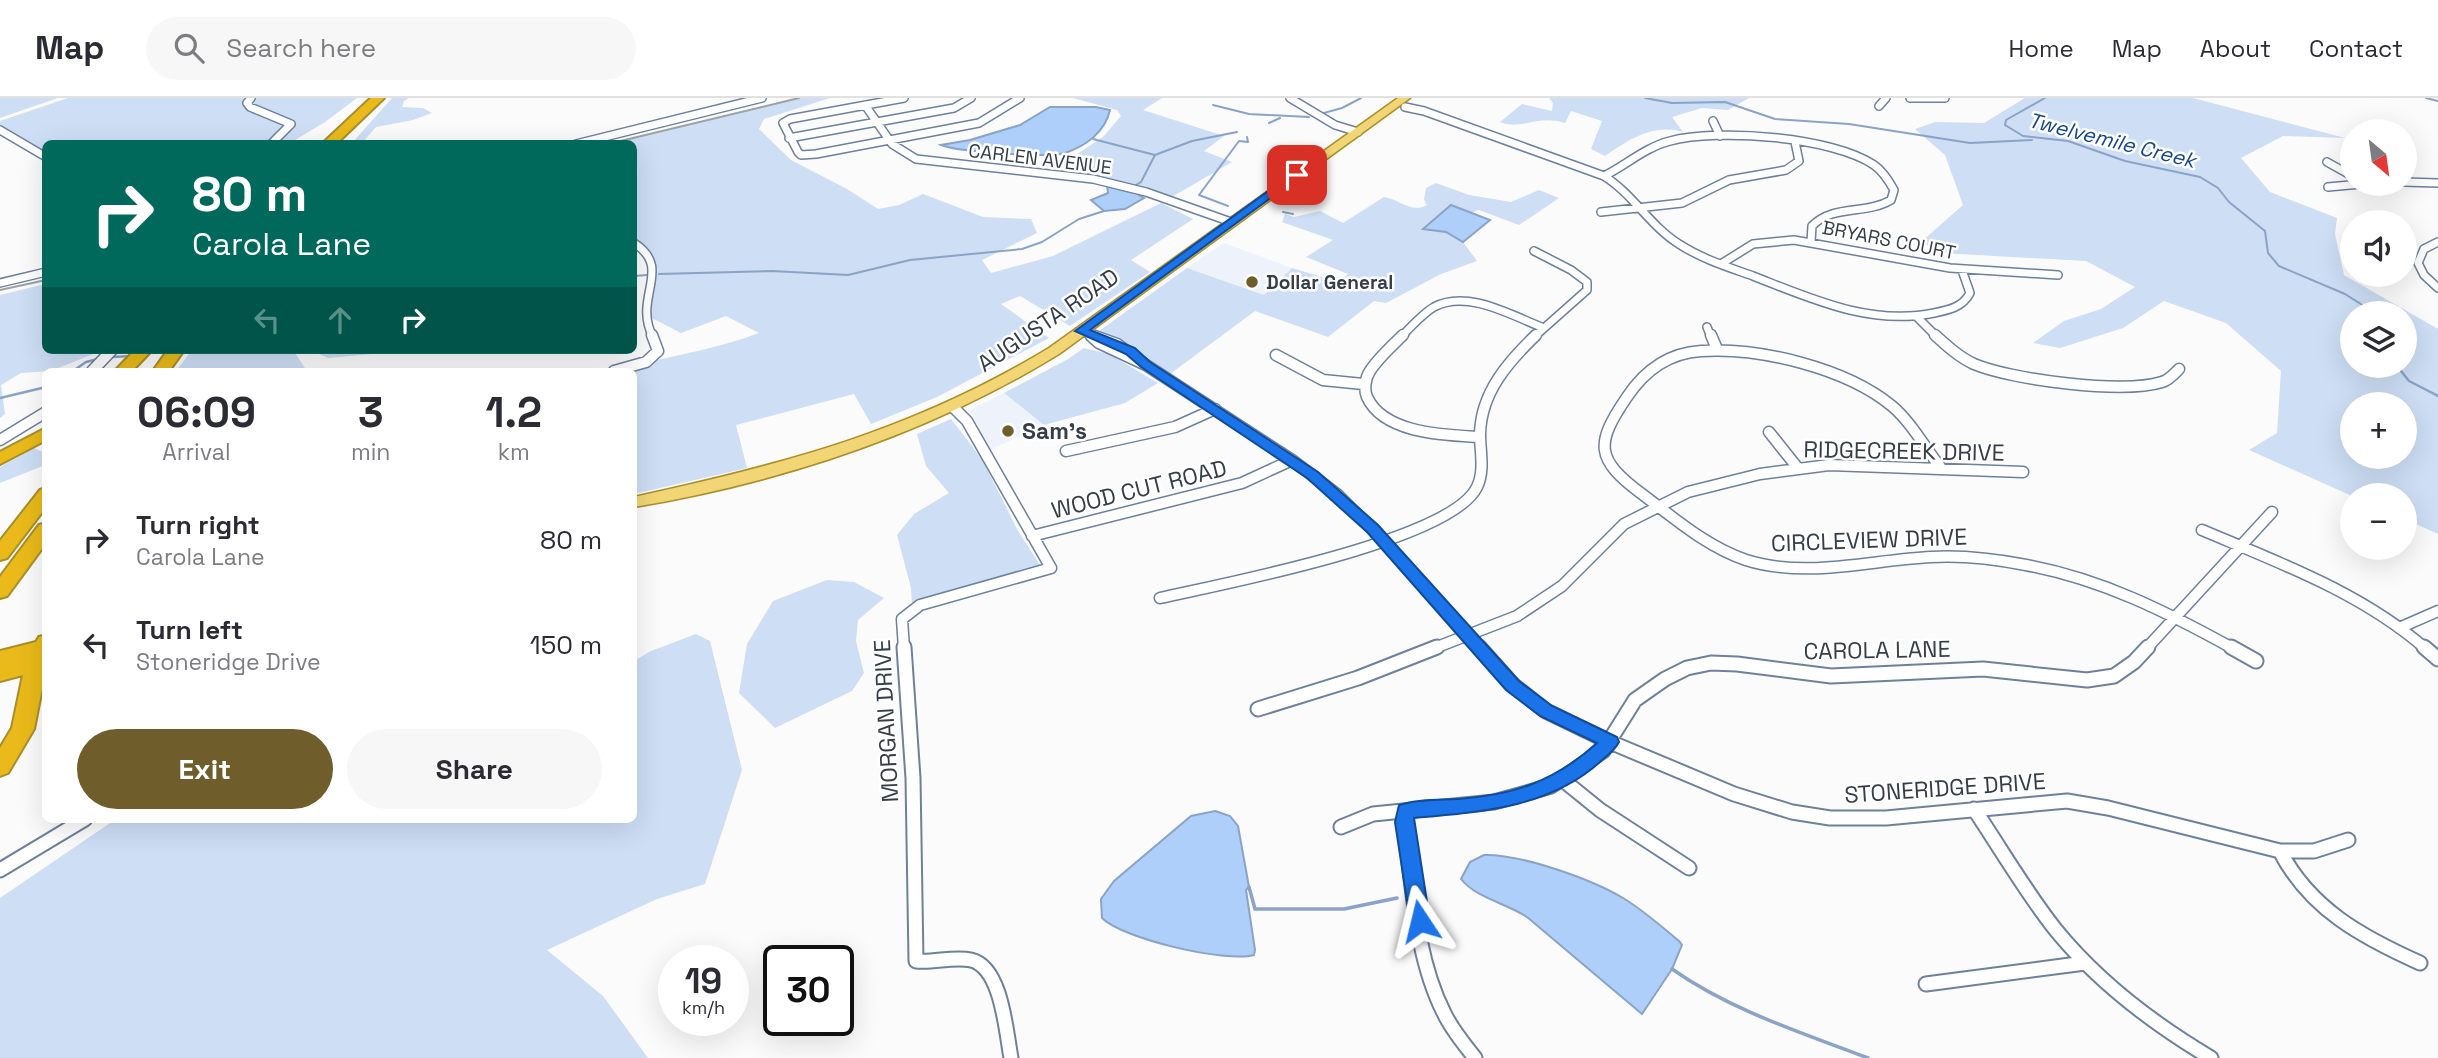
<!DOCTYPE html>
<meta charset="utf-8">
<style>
body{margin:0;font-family:"Space Grotesk",sans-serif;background:#f7f7f7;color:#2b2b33;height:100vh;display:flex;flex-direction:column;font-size:26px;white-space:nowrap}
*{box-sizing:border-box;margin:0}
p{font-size:23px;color:#7c7c81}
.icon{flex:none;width:38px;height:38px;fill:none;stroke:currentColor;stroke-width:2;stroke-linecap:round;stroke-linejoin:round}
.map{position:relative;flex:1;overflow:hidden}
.panel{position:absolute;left:42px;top:270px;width:595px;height:455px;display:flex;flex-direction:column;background:#fff;border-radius:10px;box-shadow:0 7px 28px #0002}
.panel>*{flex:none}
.guide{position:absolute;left:42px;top:42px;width:595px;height:214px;border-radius:10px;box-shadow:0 7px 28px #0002;background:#00695c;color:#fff;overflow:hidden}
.needle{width:46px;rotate:151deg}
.fabs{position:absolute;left:2340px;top:21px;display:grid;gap:14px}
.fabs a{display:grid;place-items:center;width:77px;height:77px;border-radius:50%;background:#fff;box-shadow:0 7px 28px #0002;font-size:35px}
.speed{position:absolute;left:658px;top:847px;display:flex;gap:14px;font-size:35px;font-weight:700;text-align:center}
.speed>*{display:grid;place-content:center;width:91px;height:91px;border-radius:50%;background:#fff;box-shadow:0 7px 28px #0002;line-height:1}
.speed small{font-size:18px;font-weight:400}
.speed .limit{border:4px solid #111;border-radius:10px;background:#fff;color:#111}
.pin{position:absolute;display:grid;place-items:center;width:60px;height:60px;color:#fff;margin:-30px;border-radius:14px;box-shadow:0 4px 10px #0006}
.me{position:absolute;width:77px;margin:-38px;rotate:350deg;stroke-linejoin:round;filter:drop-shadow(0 0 5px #0008)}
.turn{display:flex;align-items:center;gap:24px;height:147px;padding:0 35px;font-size:32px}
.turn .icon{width:91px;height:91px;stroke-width:2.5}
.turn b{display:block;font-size:49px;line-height:60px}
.lanes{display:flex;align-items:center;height:66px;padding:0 35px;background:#0003;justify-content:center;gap:35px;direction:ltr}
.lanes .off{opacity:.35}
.eta{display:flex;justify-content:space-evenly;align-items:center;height:119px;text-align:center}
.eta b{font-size:42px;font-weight:600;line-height:49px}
.button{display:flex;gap:14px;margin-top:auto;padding:14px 35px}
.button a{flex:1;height:80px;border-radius:42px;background:#6f5e2c;color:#fff;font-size:28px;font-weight:600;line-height:80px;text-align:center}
.button a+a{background:#f7f7f7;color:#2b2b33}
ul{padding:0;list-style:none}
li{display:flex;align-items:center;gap:21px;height:105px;padding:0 35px}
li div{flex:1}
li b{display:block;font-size:26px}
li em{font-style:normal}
header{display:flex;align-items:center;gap:42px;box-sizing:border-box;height:98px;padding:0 35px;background:#fff;border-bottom:2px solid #e1e1e2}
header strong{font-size:33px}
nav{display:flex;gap:38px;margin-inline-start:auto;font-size:24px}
.search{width:490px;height:63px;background:#f7f7f7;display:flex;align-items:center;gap:18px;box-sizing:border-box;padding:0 24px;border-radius:38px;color:#7c7c81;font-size:26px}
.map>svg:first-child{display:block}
.built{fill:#eef3fb}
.green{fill:#cddef5;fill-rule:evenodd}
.water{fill:#afcffb;stroke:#8aa3c6;stroke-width:2}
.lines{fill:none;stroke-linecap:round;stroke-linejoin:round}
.stream-far2{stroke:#8aa3c6;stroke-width:2}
.stream-far1{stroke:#8aa3c6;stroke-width:2.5}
.stream{stroke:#8aa3c6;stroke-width:3.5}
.street-far2-casing{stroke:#6d819c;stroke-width:10}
.street-far1-casing{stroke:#6d819c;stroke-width:13}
.street-casing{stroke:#6d819c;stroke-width:17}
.primary-casing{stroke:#aa8e2a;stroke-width:3}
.highway-casing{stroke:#aa8e2a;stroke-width:4}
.street-far2{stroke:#fff;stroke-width:7}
.street-far1{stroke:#fff;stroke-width:10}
.street{stroke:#fff;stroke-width:13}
.primary{fill:#f2d675;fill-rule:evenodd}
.highway{fill:#e9ba19;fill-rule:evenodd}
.rail{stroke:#9ca1a6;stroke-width:2}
.route{fill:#1a73e8;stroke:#114b97;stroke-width:2}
.poi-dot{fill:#6f5e2c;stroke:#fff;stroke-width:2.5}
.labels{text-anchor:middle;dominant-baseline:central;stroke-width:5;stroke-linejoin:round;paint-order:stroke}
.far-street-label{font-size:19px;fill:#343d49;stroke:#fff}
.far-poi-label{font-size:19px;font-weight:bold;fill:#343d49;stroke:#fff;text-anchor:start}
.far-water-label{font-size:21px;font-style:italic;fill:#164887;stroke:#fff}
.street-label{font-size:23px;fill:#343d49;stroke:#fff}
.poi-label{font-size:23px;font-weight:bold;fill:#343d49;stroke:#fff;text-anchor:start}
</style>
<header>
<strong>Map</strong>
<div class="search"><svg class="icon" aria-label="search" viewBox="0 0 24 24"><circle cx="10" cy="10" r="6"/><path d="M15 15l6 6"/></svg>Search here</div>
<nav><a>Home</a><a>Map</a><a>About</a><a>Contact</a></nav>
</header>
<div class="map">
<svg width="2438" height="960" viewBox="0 0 2438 960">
<rect width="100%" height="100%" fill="#fbfbfb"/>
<path class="built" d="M 1224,145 L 1292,170 L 1264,197 L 1187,170 Z
M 1004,295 L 1044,327 L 990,352 L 970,312 Z"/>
<path class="green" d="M 0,0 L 58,0 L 0,20 Z
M 68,0 L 357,0 L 325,24 L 290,45 L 46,46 L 45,57 L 0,30 L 0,23 Z
M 392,0 L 409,0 L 404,3 L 402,9 L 423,10 L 432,15 L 413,22 L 376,29 L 362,45 L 352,45 Z
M 799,0 L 830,0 L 764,21 L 759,31 L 791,62 L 847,91 L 878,111 L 899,107 L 923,96 L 983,119 L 1031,121 L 1037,135 L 982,162 L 991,175 L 1053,158 L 1161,105 L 1193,121 L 1131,162 L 1150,174 L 1070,228 L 1020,198 L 1001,206 L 1049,240 L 937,299 L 871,326 L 854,296 L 736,327 L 747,370 L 634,396 L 634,273 L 614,273 C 662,259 712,253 759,235 L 726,218 L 681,235 L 644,216 L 654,169 L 634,145 L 634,46 L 608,46 Z
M 1073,0 L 1162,0 L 1143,12 L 1224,38 L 1204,53 L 1232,64 L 1170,100 L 1084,80 L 1091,67 L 1080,64 L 1074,58 L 1103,39 L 1121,18 L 1117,12 Z
M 1549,0 L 1749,0 L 1728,12 L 1702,10 L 1672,19 L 1683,34 C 1654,25 1629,41 1605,58 L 1591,51 L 1602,23 L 1571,13 L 1565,25 C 1537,16 1521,33 1500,24 L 1522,6 L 1552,13 L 1553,5 Z
M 2025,0 L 2193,0 L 2345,40 L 2283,38 L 2241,60 L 2270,94 L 2337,120 L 2335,136 L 2344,177 L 2438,231 L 2438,436 L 2405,421 L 2404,397 L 2352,398 L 2249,352 L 2277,335 L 2281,273 L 2226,225 L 2164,203 L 2123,230 L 2060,250 L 2033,245 L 2064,223 L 2101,211 L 2135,189 L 2086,163 L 1941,155 L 1921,144 L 1963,107 L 1945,57 L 1915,31 L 1935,24 L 1984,25 ZM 2352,215 L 2404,215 L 2404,268 L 2352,268 ZM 2352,306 L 2404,306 L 2404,359 L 2352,359 Z
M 1436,85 L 1469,97 L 1511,104 L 1539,92 L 1559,100 L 1519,127 L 1479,112 L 1470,115 L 1450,107 L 1446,134 L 1463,144 L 1477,163 L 1441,176 L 1386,205 L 1374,203 L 1328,239 L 1255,213 L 1170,276 L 1099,233 L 1187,170 L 1264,197 L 1292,170 L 1339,184 L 1348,176 L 1306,159 L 1333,142 L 1282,124 L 1285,116 L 1294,119 L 1320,113 L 1343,125 L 1384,99 C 1399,101 1411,116 1427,107 L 1424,102 L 1426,90 Z
M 45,186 L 46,252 L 103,252 L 51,273 L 21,275 L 1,287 L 5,316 L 0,320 L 0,197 Z
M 1084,250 L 1109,256 L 1158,285 L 1125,305 L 1044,327 L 1004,295 L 1068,261 Z
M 192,252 L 293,252 L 307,273 L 176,273 Z
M 310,252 L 416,252 L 328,260 Z
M 951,321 L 982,361 L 1018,433 L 1042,470 L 912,506 L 911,490 L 897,437 L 914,416 L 949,395 L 926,368 L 917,336 Z
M 34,350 L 45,355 L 45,367 L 0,385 L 0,369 Z
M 827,482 L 854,484 L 884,500 L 858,522 L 856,543 L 864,575 L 852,593 L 775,630 L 739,595 L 747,546 L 773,503 Z
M 696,536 L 710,543 L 742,672 L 705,786 L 657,801 L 547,852 L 603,898 L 648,960 L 0,960 L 0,800 L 116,721 L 634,721 L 634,563 L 651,553 Z"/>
<path class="water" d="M 1050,9 L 1096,9 L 1110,12 C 1105,34 1086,48 1065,55 C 1049,60 958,54 941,47 L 970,42 L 1020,27 Z
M 1107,87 L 1129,91 L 1144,100 L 1125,111 L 1104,113 L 1091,102 L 1108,95 Z
M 1451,107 L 1490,122 L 1463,144 L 1446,134 L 1423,131 Z
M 1215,713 L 1230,718 L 1238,728 L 1249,789 L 1246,792 L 1255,852 L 1254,857 C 1226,865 1123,841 1102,820 L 1101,801 L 1114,783 L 1191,718 Z
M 1484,757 C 1521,756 1591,781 1623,800 C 1643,812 1661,828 1679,843 L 1682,847 L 1672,871 L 1642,916 L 1527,819 C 1506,805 1476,800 1461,781 L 1470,764 Z"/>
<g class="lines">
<path class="stream-far2" d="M 1645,0 L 1672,5 L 1725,4 L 1775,21 L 1849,26 L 1970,45 L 2032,42
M 2045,0 L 2006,22 L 2005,27 L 2023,38 L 2068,43 L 2125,63 L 2200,79 L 2218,90 L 2229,104 L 2265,133 L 2268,155 L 2279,168 L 2345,196 L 2375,215
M 2426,0 L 2438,3
M 1213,7 L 1249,16 L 1309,19
M 1324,15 L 1342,10 L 1361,0
M 1269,25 L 1280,20
M 1093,41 L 1155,57 L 1192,43 L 1237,34
M 1136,87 L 1141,84 L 1155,57
M 1228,108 L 1199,97 L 1239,43 L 1248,44 L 1247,39
M 1283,114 L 1293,116
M 659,176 L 772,173 L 848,177 L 910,162 L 1022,151 L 1042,144 L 1079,121 L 1104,113
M 634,178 L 647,177"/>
<path class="stream-far1" d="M 112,259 L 133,258
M 2397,268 L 2409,283 L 2438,298
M 73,273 L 86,264 L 98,261
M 0,300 L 46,289"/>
<path class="stream" d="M 1249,789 L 1255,811 L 1344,811 L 1397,800
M 1672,871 C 1732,913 1800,934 1868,960"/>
<defs>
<path id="street-far2" d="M 251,0 L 247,5 L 250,9 L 291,26 L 271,46
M 904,0 L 790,21 L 783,25 L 798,54 L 801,57 L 816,56 L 979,25 L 1020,0
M 1290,0 L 1335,27 L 1358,34
M 1910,0 L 1945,0
M 865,7 L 892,46 L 916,61 L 1093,81 L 1146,94 L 1231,124
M 1879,8 L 1886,0
M 1405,9 L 1424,13 L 1604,78 C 1633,96 1650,128 1679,146 C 1702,161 1728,169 1753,178 C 1812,201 1870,228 1934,215 C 1949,212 1963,209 1970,195 L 1962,172
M 1713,23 L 1720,38
M 0,32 L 46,59
M 789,40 L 954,10 L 971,0
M 576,46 L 762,0
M 2327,64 L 2352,78
M 1604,78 C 1626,67 1646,49 1670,43 C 1718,30 1833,39 1874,67 C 1883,73 1889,83 1894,92 L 1891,102 C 1866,117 1833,106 1812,128 L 1811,144
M 2404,84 L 2438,85
M 2328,89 L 2361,86
M 1601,114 L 1682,105 L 1729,82 L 1786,72 L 1799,63 L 1795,44
M 2438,144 L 2424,151 L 2418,165 L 2424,177 L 2438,190
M 634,145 C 674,171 632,199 653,239
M 1721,166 L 1753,146 L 1794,142 L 1950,170 L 2058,177
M 0,185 L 46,174
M 1916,218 L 1937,239
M 1707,229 L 1711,239
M 1081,233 L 1097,239
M 1401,239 C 1411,229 1422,216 1434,209 C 1468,191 1512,218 1544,230
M 1534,239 L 1587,192 L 1587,184 L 1571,172 L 1534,153"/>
<path id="street-far1" d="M 1403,237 C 1392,248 1378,260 1370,273 C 1365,280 1364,292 1367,299 C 1384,336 1445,337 1480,339
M 1711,237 L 1717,251
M 1935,237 C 1947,248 1959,259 1974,266 C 2012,282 2123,296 2162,284 C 2169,282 2174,276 2179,271
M 1091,238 L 1099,245 L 1146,267 L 1117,246 L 1092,237
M 1276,257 L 1323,282 L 1363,286
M 1146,267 L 1292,362 L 1338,397 L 1383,442 L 1481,551
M 92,273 L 112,252
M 614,273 L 646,264 L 658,253 L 652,237
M 1769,334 L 1797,369
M 0,342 L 46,314
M 1066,353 L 1175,329 L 1215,311
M 1941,370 C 1925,350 1912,325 1892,308 C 1846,270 1759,249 1701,253 C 1668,255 1645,272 1627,299 C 1595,346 1595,361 1642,396 C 1674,420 1707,449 1746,462 C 1806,481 1870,462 1931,459 C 1963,457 1995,461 2026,467 C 2102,481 2167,514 2234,551
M 2202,432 C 2280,465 2362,495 2426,551
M 1032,438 L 1242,385 L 1292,362
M 1160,500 C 1221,486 1451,443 1477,389 C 1485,372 1480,354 1480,336 C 1481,295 1507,265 1536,237
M 2399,530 L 2438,513
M 904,551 L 902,521 L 920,507 L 1051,470 L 967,323 L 952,308
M 1432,551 L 1517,518 L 1562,488 L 1624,426 L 1688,394 L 1760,376 L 1829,367 L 2023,374
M 2146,551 L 2272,414"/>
<path id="street" d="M 904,549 L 913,680 L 916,863 C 934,865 954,858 971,862 C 1002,869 1006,934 1011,960
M 1479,549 L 1513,587 L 1546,613 L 1610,644 L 1734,696 L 1792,714 L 1830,720 L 1886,720 L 2067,703 L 2108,710 L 2280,753 L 2314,753 L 2348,742
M 2231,549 L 2256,563
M 2424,549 L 2438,561
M 1258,611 L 1358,580 L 1437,549
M 1563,682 L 1600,712 L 1689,770
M 1974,711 C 2001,751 2025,793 2055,831 C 2098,884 2152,925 2211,960
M 1405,713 L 1404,724 C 1413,787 1415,858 1444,915 C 1452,932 1464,946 1475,960
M 1341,729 L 1373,716 L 1494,704 L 1551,688 L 1603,653 L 1635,602 L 1665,581 L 1687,570 L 1711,565 L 1737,566 L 1831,578 L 1983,571 L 2087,582 L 2114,578 L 2134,564 L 2148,549
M 2280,753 C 2310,811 2362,839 2420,865
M 0,772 L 85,721
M 1926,886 L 2085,865"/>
<path id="primary" d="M 1398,0 L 1410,0 L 1059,256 C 930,335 783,384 634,409 L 634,399 C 786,366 914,332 1049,250 Z"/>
<path id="highway" d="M 371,0 L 384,0 L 336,46 L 322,46 Z
M 135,252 L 152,252 L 132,273 L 115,273 Z
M 168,252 L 184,252 L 169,273 L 153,273 Z
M 46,330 L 46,342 L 0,366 L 0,354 Z
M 46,390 L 46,409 L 7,460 L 0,462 L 0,443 L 40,392 Z
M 46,425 L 46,445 L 7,498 L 0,500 L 0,479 L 39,427 Z
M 46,537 L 46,570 L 34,631 L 8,675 L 0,678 L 0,650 L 12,630 L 23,577 L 0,583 L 0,553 L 36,544 L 39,539 Z"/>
</defs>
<use href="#street-far2" class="street-far2-casing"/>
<use href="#street-far1" class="street-far1-casing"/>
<use href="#street" class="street-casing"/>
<use href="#primary" class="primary-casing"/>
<use href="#highway" class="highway-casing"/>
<use href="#street-far2" class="street-far2"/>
<use href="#street-far1" class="street-far1"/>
<use href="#street" class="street"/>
<use href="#primary" class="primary"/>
<use href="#highway" class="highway"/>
<path class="rail" d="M 608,46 L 799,0
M 0,192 L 46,182"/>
</g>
<path class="route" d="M 1293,75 L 1302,77 L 1090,232 L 1135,250 L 1150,264 L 1318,374 L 1378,427 L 1519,583 L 1552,608 L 1617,639 L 1619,644 C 1615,652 1608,657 1601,663 C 1550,710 1480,714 1414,720 L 1430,823 L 1427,829 L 1420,832 L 1413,829 L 1410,823 L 1395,724 L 1399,707 C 1417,701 1439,702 1458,701 C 1514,697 1555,683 1597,645 L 1540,618 L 1506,592 L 1367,434 L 1307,380 L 1141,269 L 1126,256 L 1075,233 Z"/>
<g class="poi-dot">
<circle cx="1252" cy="184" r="7"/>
<circle cx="1008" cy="333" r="7"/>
</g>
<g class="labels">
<g class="far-street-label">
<text transform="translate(1040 61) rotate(7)">CARLEN AVENUE</text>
<text transform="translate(1889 142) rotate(11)">BRYARS COURT</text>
</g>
<g class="far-poi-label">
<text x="1266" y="184">Dollar General</text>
</g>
<g class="far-water-label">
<text transform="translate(2112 42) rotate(14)">Twelvemile Creek</text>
</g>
<g class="street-label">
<text transform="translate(1048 222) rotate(-34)">AUGUSTA ROAD</text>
<text transform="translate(1904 353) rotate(1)">RIDGECREEK DRIVE</text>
<text transform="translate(1139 391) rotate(-14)">WOOD CUT ROAD</text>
<text transform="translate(1869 442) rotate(-2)">CIRCLEVIEW DRIVE</text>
<text transform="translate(1877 552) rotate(-1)">CAROLA LANE</text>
<text transform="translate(886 623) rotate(-93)">MORGAN DRIVE</text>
<text transform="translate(1945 690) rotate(-4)">STONERIDGE DRIVE</text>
</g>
<g class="poi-label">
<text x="1022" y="333">Sam's</text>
</g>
</g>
</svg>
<div class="fabs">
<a><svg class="needle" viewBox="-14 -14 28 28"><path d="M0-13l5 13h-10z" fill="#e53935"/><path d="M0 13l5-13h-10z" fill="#7c7c81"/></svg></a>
<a><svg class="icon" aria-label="sound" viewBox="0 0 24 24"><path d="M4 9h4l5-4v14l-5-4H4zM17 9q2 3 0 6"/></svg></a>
<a><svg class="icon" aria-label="layers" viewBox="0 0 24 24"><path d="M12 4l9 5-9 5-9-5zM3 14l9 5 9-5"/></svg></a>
<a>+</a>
<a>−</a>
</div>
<div class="speed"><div>19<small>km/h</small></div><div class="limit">30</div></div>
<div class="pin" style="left:1297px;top:77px;background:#d93025"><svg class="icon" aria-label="arrive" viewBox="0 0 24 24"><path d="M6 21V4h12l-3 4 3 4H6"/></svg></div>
<svg class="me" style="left:1420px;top:823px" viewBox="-20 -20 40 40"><path d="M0-17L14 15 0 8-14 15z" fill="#1a73e8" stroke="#fff" stroke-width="4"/></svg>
<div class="guide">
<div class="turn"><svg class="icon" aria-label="right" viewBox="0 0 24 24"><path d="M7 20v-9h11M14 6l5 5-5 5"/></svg><div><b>80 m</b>Carola Lane</div></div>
<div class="lanes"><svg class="icon off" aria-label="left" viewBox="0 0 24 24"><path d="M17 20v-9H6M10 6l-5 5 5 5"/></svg><svg class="icon off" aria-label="ahead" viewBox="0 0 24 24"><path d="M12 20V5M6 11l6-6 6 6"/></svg><svg class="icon" aria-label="right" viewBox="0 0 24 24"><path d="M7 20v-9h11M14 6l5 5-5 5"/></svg></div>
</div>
<section class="panel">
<div class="eta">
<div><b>06:09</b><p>Arrival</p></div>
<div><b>3</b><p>min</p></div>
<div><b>1.2</b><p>km</p></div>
</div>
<ul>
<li><svg class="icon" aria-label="right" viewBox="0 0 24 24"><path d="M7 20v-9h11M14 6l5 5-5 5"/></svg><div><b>Turn right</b><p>Carola Lane</p></div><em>80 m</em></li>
<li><svg class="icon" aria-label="left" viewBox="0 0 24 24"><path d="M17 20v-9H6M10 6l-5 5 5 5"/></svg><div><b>Turn left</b><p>Stoneridge Drive</p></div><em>150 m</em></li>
</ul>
<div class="button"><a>Exit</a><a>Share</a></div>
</section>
</div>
